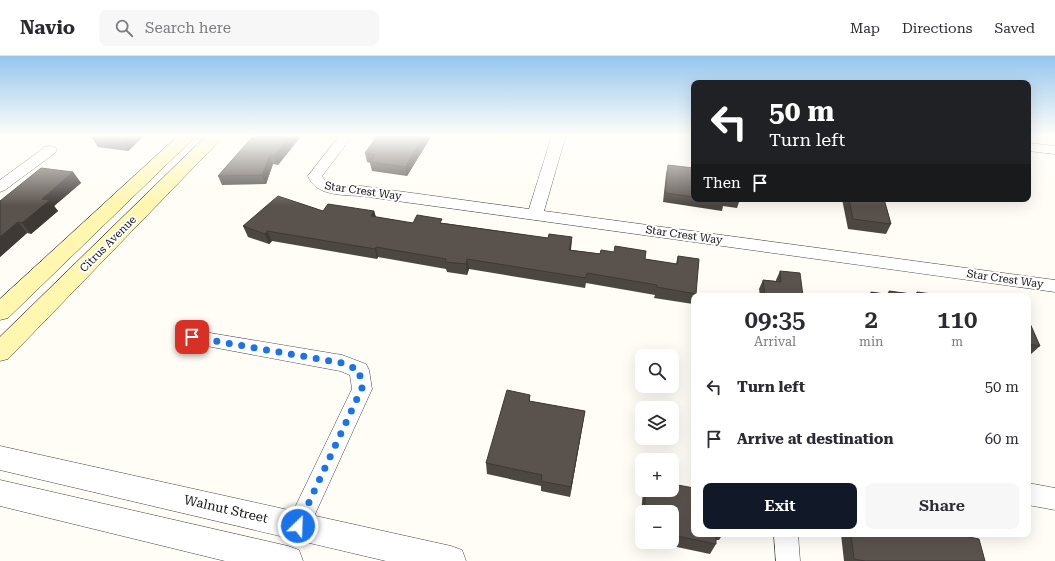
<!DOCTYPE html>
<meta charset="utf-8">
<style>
body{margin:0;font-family:"Roboto Serif",serif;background:#f7f7f7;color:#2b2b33;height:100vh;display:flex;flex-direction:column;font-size:15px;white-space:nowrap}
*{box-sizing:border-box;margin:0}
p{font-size:13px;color:#7c7c81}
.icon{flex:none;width:22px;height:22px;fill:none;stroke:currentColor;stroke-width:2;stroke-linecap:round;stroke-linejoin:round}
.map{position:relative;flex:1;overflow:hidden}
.side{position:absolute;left:691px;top:237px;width:340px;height:244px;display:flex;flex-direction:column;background:#fff;border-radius:8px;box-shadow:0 4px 16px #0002}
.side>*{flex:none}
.hud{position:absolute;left:691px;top:24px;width:340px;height:122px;border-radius:8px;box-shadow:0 4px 16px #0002;background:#202124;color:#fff;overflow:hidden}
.fabs{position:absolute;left:635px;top:293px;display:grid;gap:8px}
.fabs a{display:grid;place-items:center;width:44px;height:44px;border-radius:8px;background:#fff;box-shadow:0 4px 16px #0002;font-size:20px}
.pin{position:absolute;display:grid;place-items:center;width:34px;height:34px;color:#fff;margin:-17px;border-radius:8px;box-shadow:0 2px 6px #0006}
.me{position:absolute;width:44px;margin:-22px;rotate:24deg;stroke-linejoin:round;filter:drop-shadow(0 0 3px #0008)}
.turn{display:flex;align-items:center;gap:14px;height:84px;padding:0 12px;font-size:18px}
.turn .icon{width:52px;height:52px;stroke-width:2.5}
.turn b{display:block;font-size:28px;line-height:34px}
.then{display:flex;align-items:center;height:38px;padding:0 12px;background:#0003;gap:8px;font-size:15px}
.eta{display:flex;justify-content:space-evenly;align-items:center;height:68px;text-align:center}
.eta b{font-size:24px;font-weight:600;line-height:28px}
.button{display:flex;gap:8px;margin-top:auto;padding:8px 12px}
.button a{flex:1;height:46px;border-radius:8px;background:#111827;color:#fff;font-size:16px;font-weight:600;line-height:46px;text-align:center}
.button a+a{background:#f7f7f7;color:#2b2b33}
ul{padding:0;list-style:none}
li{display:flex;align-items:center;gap:12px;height:52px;padding:0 12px}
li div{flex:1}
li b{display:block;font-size:15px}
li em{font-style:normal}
header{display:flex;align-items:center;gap:24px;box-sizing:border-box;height:56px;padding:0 20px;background:#fff;border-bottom:1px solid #e1e1e2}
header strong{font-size:19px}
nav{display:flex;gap:22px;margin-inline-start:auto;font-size:14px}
.search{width:280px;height:36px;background:#f7f7f7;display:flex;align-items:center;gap:10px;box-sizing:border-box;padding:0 14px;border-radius:8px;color:#7c7c81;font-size:15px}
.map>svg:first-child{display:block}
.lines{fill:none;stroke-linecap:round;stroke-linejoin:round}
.minor-casing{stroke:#444;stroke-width:1}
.tertiary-casing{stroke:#444;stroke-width:1}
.secondary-casing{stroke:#333;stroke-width:1}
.minor{fill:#fff;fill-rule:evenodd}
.tertiary{fill:#fff;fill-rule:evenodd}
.secondary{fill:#fff6b0;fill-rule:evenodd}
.wall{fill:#4d4742}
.shaded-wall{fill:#3f3936}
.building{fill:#5a524d;stroke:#3f3936}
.route{stroke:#1a73e8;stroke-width:7;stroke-dasharray:0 12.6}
.labels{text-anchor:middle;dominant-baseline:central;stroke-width:4;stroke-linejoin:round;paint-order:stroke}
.street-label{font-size:11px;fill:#111;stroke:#fff}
.near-street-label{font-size:13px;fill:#111;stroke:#fff}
</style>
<header>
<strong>Navio</strong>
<div class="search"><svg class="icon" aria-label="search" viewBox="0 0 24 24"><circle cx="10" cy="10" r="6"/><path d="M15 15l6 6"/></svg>Search here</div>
<nav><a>Map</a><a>Directions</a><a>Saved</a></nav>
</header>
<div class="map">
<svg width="1055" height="505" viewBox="0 0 1055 505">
<rect width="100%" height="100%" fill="#fffdf5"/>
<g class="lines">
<defs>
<path id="minor" d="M 340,79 L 353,79 L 322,120 C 327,132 350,130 361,130 L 529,153 L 552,79 L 566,79 L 544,155 L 1055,224 L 1055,236 L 361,140 C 343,139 315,140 308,120 Z
M 1028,87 L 1055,90 L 1055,98 L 1028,95 Z
M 50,90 L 55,91 L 57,94 L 55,97 L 5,134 L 0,136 L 0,124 L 45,91 Z
M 192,274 L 342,299 L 366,308 L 369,314 L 372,333 L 306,478 L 298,482 L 290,478 L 286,470 L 352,333 L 350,319 L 340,315 L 185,286 L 183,281 L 185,276 Z
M 1028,427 L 1055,432 L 1055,454 L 1028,449 Z
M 774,478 L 798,478 L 800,505 L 776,505 Z"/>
<path id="tertiary" d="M 0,390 L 451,490 L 462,494 L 466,505 L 386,505 L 0,414 Z
M 0,424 L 288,490 L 299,494 L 303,505 L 225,505 L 0,450 Z"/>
<path id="secondary" d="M 179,79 L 197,79 L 8,262 L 0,264 L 0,243 Z
M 207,79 L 225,79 L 8,303 L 0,305 L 0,281 Z"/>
</defs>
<use href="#minor" class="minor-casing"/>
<use href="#tertiary" class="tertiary-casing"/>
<use href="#secondary" class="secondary-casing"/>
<use href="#minor" class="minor"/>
<use href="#tertiary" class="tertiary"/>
<use href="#secondary" class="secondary"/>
</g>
<path class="wall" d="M 95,79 L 142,79 L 143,81 L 128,95 L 98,91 L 92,82 Z
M 254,79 L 302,79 L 278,109 L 273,108 L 266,128 L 222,129 L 218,120 Z
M 378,79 L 432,79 L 407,120 L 372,115 L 370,107 L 367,106 L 365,97 Z
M 668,109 L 694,112 L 694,143 L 740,143 L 737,152 L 723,150 L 722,155 L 663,146 L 666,118 Z
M 73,116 L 81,127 L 54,150 L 58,155 L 31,178 L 27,177 L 0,201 L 0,145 Z
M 842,143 L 884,143 L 891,168 L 886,178 L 848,173 Z
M 323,155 L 374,155 L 376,161 L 413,167 L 443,167 L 548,182 L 572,181 L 571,194 L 645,203 L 676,208 L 678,200 L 696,238 L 696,240 L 694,240 L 694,245 L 693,248 L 654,242 L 655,239 L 586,227 L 585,232 L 469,213 L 467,219 L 447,216 L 446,213 L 378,201 L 377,203 L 272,185 L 269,188 L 248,181 L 243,170 Z
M 780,215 L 803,240 L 760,240 L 759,233 L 763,224 L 776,225 L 776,224 Z
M 889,235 L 915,238 L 917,236 L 940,240 L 868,240 L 871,236 L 887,238 Z
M 1028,263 L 1040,290 L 1030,299 L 1028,299 Z
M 530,339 L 530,345 L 585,355 L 570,441 L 541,435 L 541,430 L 487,418 L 486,407 Z
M 643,434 L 672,434 L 694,478 L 723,478 L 719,484 L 716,484 L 716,488 L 710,498 L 653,486 L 672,486 L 672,456 L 642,456 L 642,484 L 639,483 Z
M 841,478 L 955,478 L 985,505 L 844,505 Z"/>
<path class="shaded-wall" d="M 130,79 L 142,79 L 143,81 L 128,95 L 123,85 Z
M 291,79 L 302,79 L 278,109 L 274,100 Z
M 425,79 L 432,79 L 407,120 L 405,111 Z
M 270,99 L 273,108 L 266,128 L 262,119 Z
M 73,116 L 81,127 L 54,150 L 58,155 L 31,178 L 22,167 L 42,143 Z
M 374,155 L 377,165 L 371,160 Z
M 18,166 L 27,177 L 0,201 L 0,181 Z
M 267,175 L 272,185 L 269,188 L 265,178 Z
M 572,181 L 571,191 L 568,204 L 569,194 Z
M 376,191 L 378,201 L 377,203 L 375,193 Z
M 467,203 L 469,213 L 467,219 L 466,208 Z
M 585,355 L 583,367 L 570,441 L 571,431 Z"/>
<path class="building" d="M 95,79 L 130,79 L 123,85 L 92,82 Z
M 254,79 L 291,79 L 274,100 L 270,99 L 262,119 L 218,120 Z
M 378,79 L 425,79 L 405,111 L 370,106 L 375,99 L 365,97 Z
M 668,109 L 694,112 L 694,141 L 665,137 Z
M 41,112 L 73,116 L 42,143 L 50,144 L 22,167 L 18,166 L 0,181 L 0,145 Z
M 278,140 L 323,155 L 328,148 L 374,155 L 371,160 L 413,167 L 417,159 L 442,163 L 440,167 L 548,182 L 549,178 L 572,181 L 569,194 L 600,198 L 601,194 L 614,196 L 615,190 L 646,195 L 645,203 L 677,208 L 678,200 L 699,203 L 696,238 L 657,231 L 657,229 L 587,217 L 586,222 L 467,203 L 466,208 L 445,206 L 446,203 L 376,191 L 375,193 L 267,175 L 265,178 L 243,170 Z
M 707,143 L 725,143 L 725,145 Z
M 849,143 L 884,143 L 891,168 L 853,163 Z
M 780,215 L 800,217 L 803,240 L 765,240 L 763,224 L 781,226 Z
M 889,235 L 918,239 L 917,236 L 939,239 L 940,240 L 872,240 L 871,236 L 891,239 Z
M 1028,263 L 1040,290 L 1028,288 Z
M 507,334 L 530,339 L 529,345 L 585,355 L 571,431 L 541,425 L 542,419 L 486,407 Z
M 672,428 L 694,432 L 694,478 L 716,478 L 716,488 L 672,479 L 672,456 L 644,456 L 646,434 L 672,434 Z
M 851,478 L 955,478 L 979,483 L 985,505 L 865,505 L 854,503 Z"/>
<linearGradient id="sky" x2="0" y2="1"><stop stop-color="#95c6ee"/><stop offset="0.53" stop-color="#fffefa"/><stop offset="1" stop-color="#fffefa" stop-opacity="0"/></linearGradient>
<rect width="1055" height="150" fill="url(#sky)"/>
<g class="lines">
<path class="route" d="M 192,281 L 342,307 L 359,314 L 362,332 L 298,470"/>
</g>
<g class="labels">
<g class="street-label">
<text transform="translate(363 135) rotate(8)">Star Crest Way</text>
<text transform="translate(684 179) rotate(8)">Star Crest Way</text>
<text transform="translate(108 188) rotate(-45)">Citrus Avenue</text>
<text transform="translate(1005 223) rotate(8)">Star Crest Way</text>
</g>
<g class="near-street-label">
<text transform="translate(226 453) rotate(13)">Walnut Street</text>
</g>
</g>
</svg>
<div class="fabs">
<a><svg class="icon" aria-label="search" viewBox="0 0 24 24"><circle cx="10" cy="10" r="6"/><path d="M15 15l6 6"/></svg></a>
<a><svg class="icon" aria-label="layers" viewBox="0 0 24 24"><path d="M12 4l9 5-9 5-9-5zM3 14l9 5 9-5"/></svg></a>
<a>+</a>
<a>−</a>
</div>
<div class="pin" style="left:192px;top:281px;background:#d93025"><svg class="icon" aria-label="arrive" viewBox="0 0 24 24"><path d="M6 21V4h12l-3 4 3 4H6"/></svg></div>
<svg class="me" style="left:298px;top:470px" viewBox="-20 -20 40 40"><circle r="17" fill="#1a73e8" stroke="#fff" stroke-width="3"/><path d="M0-11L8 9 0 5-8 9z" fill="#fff"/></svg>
<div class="hud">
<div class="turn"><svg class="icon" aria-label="left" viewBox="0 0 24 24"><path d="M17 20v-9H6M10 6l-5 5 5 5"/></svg><div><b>50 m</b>Turn left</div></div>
<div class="then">Then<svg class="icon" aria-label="arrive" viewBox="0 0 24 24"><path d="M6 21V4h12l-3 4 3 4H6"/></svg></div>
</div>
<section class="side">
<div class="eta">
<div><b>09:35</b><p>Arrival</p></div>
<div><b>2</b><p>min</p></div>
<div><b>110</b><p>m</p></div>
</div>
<ul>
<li><svg class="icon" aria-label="left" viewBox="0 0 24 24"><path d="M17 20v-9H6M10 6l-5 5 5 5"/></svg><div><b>Turn left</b></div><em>50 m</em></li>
<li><svg class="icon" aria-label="arrive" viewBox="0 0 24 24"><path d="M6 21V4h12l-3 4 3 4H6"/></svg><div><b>Arrive at destination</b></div><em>60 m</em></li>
</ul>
<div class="button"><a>Exit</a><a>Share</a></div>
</section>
</div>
